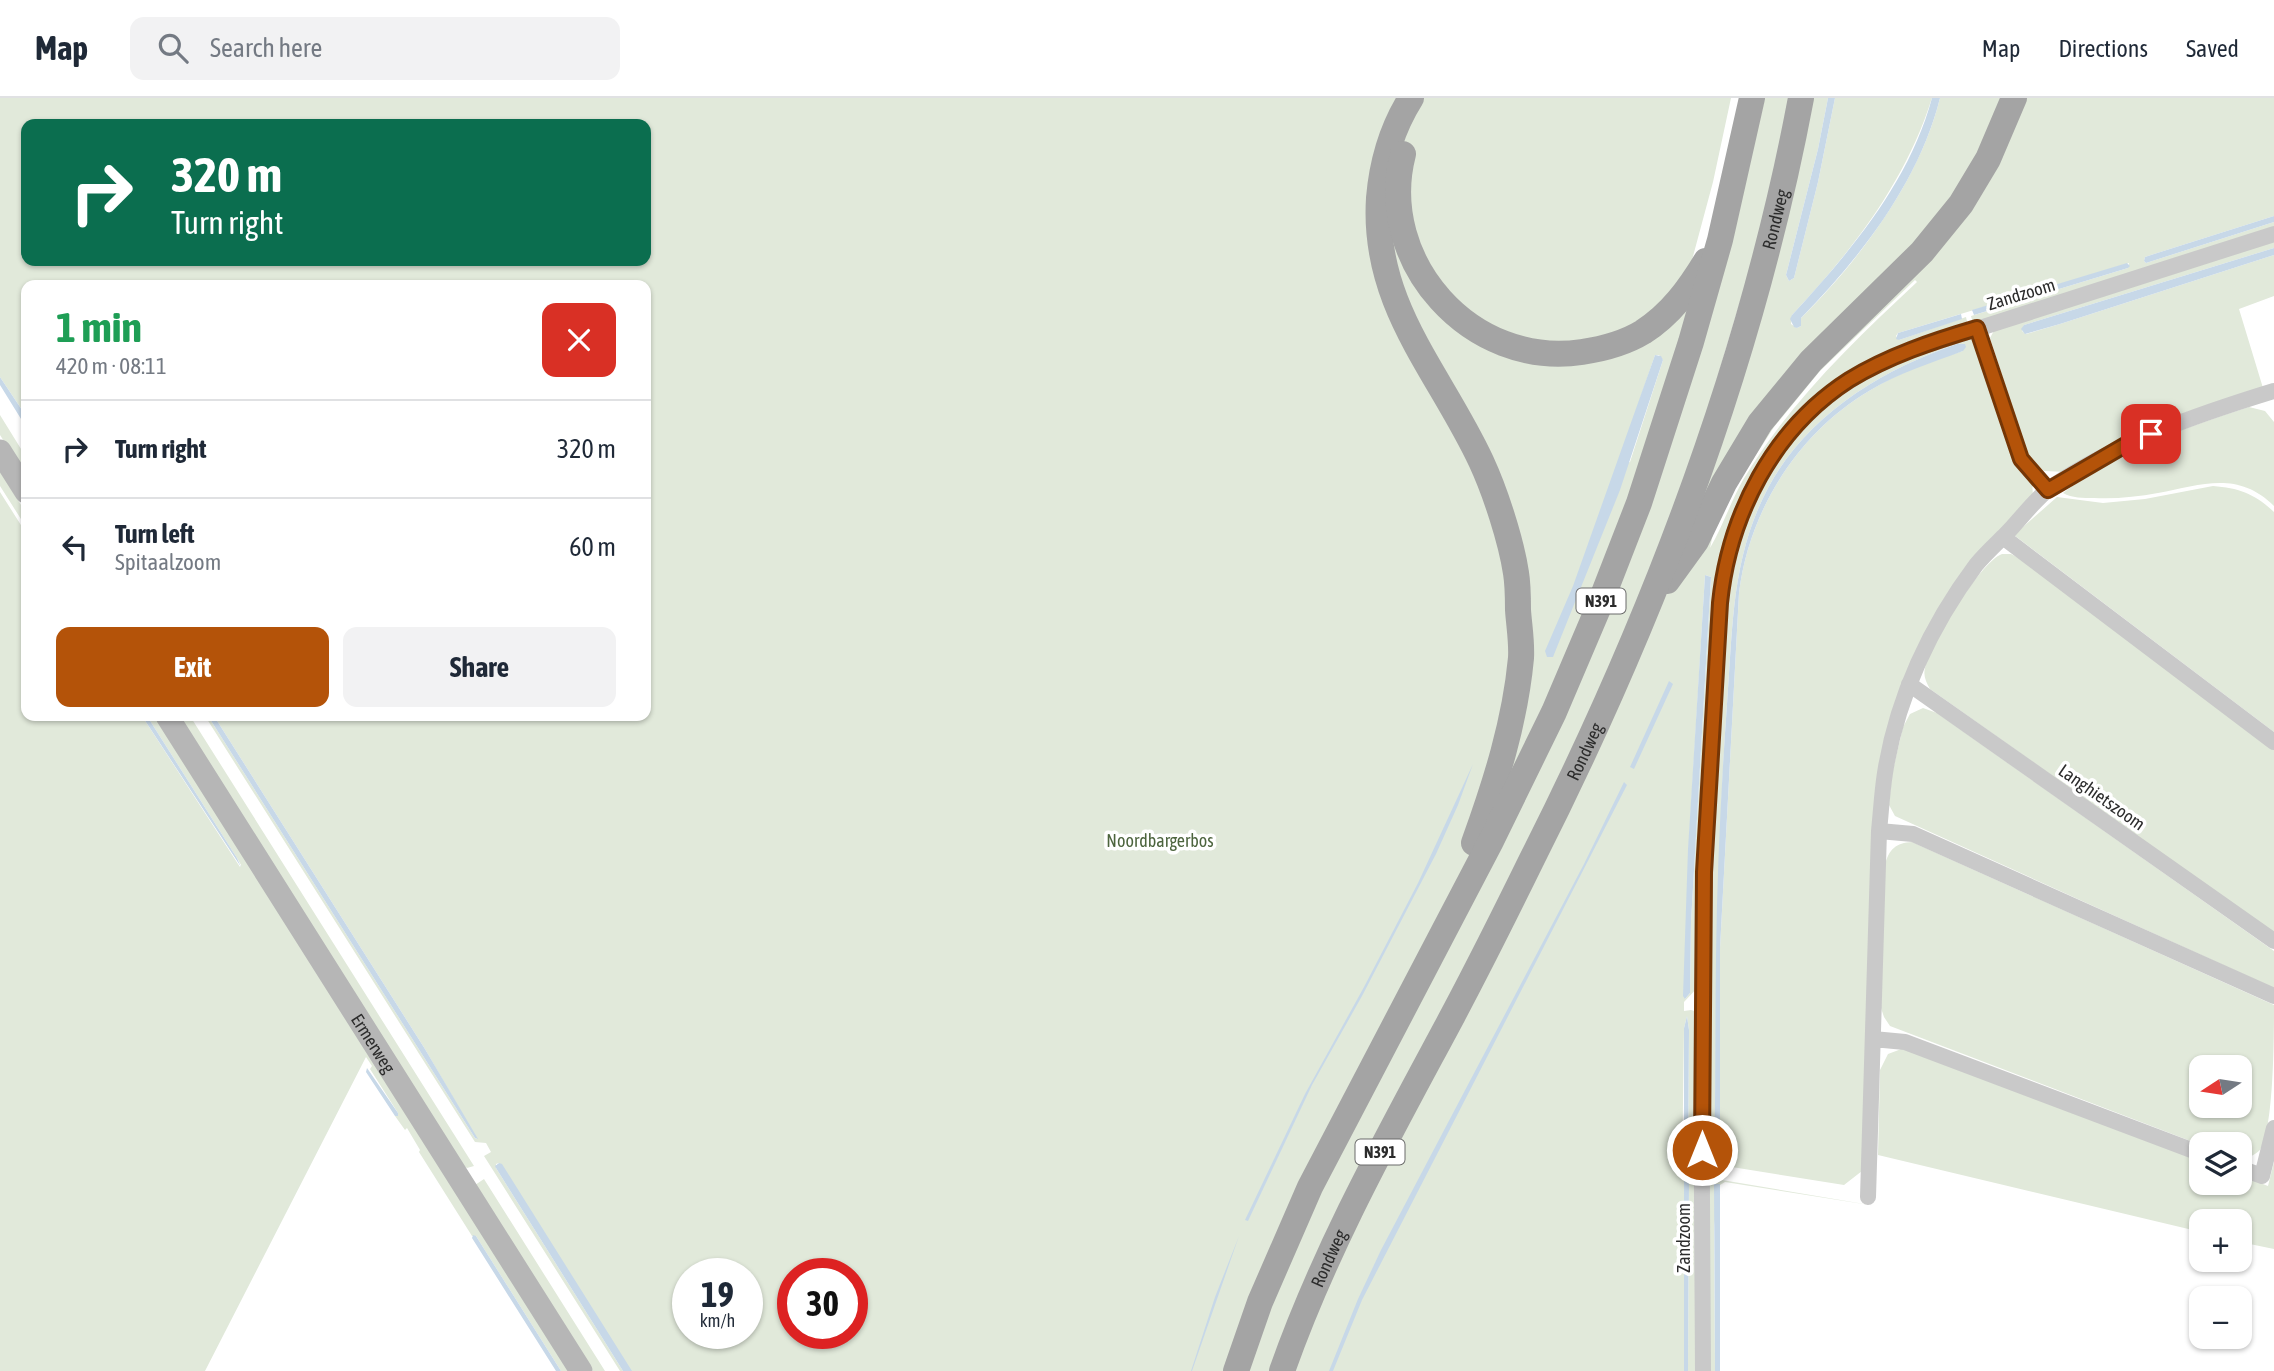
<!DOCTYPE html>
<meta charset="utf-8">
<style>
body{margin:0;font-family:"Asap Condensed",sans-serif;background:#f2f2f3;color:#1f2937;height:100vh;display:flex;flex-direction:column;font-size:26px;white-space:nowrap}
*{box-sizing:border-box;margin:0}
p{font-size:23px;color:#747a83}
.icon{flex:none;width:38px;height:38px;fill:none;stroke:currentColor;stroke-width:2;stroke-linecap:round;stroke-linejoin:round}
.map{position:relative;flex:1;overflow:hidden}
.side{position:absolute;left:21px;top:182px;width:630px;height:441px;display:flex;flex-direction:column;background:#fff;border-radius:14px;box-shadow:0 2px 5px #0004}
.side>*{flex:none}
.top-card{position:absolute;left:21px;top:21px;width:630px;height:147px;border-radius:14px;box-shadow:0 2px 5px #0004;background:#0b6e4f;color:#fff;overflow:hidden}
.needle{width:46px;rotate:258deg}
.fabs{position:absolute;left:2189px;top:957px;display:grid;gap:14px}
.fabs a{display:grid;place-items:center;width:63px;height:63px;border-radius:14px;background:#fff;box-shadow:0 2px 5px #0004;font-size:35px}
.speed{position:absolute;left:672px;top:1160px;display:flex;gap:14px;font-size:35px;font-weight:700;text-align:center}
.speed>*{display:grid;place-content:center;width:91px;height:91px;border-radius:50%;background:#fff;box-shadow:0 2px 5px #0004;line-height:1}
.speed small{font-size:18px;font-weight:400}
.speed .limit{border:10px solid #d22;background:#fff;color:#111}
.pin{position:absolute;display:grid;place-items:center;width:60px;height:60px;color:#fff;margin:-30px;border-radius:14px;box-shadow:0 4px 10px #0006}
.me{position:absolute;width:77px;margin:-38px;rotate:0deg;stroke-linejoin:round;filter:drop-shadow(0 0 5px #0008)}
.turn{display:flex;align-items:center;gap:24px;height:147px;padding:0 35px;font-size:32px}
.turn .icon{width:91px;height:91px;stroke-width:2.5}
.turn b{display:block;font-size:49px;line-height:60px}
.round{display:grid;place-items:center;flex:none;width:74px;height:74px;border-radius:14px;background:#f2f2f3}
.headline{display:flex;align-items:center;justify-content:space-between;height:119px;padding:0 35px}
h1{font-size:42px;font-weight:700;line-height:52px;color:#1e9e55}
.primary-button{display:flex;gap:14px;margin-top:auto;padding:14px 35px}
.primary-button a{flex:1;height:80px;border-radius:14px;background:#b45309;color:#fff;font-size:28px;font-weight:700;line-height:80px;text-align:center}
.primary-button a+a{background:#f2f2f3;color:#1f2937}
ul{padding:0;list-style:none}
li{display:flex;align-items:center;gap:21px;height:98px;padding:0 35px;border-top:2px solid #e0e1e3}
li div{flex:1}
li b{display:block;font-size:26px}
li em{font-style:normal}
header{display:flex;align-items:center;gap:42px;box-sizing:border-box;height:98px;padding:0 35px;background:#fff;border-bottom:2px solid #e0e1e3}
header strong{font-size:33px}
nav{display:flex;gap:38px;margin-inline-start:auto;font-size:24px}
.search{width:490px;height:63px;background:#f2f2f3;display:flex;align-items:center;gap:18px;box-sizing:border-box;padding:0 24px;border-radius:14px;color:#747a83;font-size:26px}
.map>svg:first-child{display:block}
.green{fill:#e1e9da;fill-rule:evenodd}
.water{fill:#c7d8e8}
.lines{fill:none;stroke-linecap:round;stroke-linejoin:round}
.street{stroke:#c9c9c9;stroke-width:16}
.secondary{stroke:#b6b6b6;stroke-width:23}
.primary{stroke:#a4a4a4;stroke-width:26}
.route-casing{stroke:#753606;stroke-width:18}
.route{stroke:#b45309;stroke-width:12}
.labels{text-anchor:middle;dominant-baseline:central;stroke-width:7;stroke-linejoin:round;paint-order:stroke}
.shield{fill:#fff;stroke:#6b6b6b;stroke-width:2}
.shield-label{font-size:16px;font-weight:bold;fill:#2c2c2c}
.street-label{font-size:18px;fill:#2c2c2c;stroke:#fff}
.park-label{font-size:18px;fill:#4c643d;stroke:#fff}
</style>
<header>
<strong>Map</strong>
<div class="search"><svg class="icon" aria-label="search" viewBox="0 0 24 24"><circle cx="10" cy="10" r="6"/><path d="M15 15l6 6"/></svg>Search here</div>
<nav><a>Map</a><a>Directions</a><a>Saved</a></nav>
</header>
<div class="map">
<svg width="2274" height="1273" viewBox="0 0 2274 1273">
<rect width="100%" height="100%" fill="#fff"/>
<path class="green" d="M 0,0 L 1731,0 L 1713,84 L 1688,177 L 1678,196 L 1662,214 L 1657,231 L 1671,221 L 1693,198 L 1644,360 L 1669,351 L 1720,186 L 1765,0 L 1791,0 L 1756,150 L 1699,341 L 1725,333 L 1789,111 L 1813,0 L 1828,0 L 1818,51 L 1786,177 L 1789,183 L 1794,180 L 1818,84 L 1835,0 L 1932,0 C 1905,85 1852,153 1792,217 L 1791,226 L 1797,230 L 1801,228 L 1801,220 C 1860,162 1920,81 1940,0 L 2008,0 L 1995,34 L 1978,68 L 1940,126 L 1905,165 L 1816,251 L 1757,321 L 1747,352 L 1721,404 C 1745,358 1773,315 1808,276 C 1849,231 1897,194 1937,148 C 1975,104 2001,54 2021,0 L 2274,0 L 2274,118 L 2154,156 L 2145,159 L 2144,163 L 2146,165 L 2274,124 L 2274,131 L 1973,226 L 1971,218 L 2128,170 L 2129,165 L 1898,235 L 1896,238 L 1899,242 L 1966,219 L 1968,228 C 1943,236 1917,242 1893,253 C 1804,292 1736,375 1720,472 C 1712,521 1711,570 1709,620 C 1703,709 1698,799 1698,889 L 1684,904 L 1684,913 L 1691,912 L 1698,914 L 1697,1074 L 1688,1073 L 1689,932 L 1687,918 L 1684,930 L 1682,1079 L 1684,1080 L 1684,1273 L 630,1273 L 499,1065 L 496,1066 L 496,1070 L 623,1273 L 620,1273 L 484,1058 L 491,1054 L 486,1045 L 475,1044 L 205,618 L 208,618 L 475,1040 L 477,1041 L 425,951 L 214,618 L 646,618 L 646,187 L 26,187 L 26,318 L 0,279 ZM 26,26 L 646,26 L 646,163 L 26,163 ZM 1915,182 L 1917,184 C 1851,246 1789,305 1743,382 C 1731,403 1723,428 1710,450 L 1713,436 L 1734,391 L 1774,329 L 1820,273 ZM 1655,257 L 1659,257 L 1663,262 L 1630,364 L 1617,368 ZM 1705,477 L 1711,479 L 1691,824 L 1690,895 L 1685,901 L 1689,743 ZM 688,1176 L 747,1176 L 747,1236 L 688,1236 ZM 793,1176 L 852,1176 L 852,1236 L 793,1236 Z
M 2274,142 L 2274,150 L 2024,227 L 2022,233 L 2026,236 L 2060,226 L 2274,157 L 2274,198 L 2239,211 L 2263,290 L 2155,325 L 2102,351 L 2067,374 L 2044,373 L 2028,358 L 1990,240 L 1996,229 Z
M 1967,238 L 1976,245 L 2032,381 L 2033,400 L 1992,440 L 1893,613 L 1862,1073 L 1844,1087 L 1707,1065 L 1708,797 L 1724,520 L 1736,449 L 1754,399 L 1788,346 L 1816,315 L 1870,276 ZM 1957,246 L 1963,253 C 1931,263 1898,275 1869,293 C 1797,336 1749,413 1739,495 L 1720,850 L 1720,1054 L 1719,1062 L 1717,1061 L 1714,1055 C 1719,905 1716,756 1727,606 C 1733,530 1731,460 1768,390 C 1807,317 1881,272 1957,246 Z
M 2249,309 L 2265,313 L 2274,324 L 2274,408 C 2238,372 2201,387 2158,395 C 2137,399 2115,401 2094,400 C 2083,400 2072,400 2063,395 C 2119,353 2183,330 2249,309 Z
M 0,317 L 26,359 L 26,378 L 0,337 Z
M 0,373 L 26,415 L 26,429 L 0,388 Z
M 2213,388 C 2239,390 2255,396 2274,414 L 2274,634 L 2014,437 L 2057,399 L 2103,405 L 2145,401 Z
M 0,394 L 26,435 L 26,618 L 142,618 L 240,769 L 241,767 L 237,760 L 147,618 L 155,618 L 570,1273 L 561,1273 L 476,1138 L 472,1138 L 419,1054 L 420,1052 L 407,1030 L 405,1032 L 395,1018 L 398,1015 L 370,971 L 372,968 L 366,959 L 205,1273 L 0,1273 Z
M 2002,456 L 2011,456 L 2021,461 L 2274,652 L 2274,835 L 1930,591 C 1926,584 1923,578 1925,570 C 1930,547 1980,464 2002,456 Z
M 1923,610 L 1937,615 L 2274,853 L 2274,890 L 1895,718 L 1889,707 L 1892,676 L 1903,629 L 1910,616 Z
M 178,618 L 190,618 L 474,1068 L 467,1070 L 462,1067 Z
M 1912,744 L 2274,907 C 2274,937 2274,1031 2260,1052 C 2254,1058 2247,1060 2240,1060 L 2240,1046 L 2201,1047 L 1890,928 L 1884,919 L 1881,910 L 1885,767 C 1889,751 1896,745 1912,744 ZM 2202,970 L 2240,970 L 2240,1008 L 2202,1008 Z
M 1904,950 L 2201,1062 L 2202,1085 L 2240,1085 L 2240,1077 L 2268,1088 L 2274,1064 L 2274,1151 L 2240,1144 L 2240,1124 L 2202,1124 L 2201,1134 L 1878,1057 L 1880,972 L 1888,956 Z
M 484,1081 L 605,1273 L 593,1273 L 475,1087 Z
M 1716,1081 L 1876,1108 L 1725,1084 L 1720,1087 L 1714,1128 L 1715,1273 L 1707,1273 L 1707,1089 Z
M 1689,1082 L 1697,1084 L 1697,1273 L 1688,1273 Z"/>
<path class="water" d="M 1828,0 L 1835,0 L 1818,84 L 1794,180 L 1789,183 L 1786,177 L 1818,51 Z
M 1932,0 L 1940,0 C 1919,84 1861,159 1801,220 L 1801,228 L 1797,230 L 1794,229 L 1790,221 L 1792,217 C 1850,154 1909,85 1932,0 Z
M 2274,118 L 2274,124 L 2146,165 L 2144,163 L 2145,159 L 2154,156 Z
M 2274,150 L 2274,157 L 2060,226 L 2025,236 L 2021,231 L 2024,227 Z
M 2127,165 L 2130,168 L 2128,170 L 1974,217 L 1972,212 Z
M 1961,216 L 1962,221 L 1899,242 L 1896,241 L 1898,235 Z
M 1957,246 L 1965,246 L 1966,249 L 1963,253 C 1931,265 1899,275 1869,293 C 1797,336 1749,413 1739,495 L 1720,850 L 1720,1061 L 1716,1061 L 1714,1055 C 1716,990 1715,925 1716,859 C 1717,775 1721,690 1727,606 C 1733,530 1731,460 1768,390 C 1807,317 1881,272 1957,246 Z
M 1655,257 L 1661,258 L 1663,262 L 1620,392 L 1553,559 L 1547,559 L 1545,553 L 1573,488 Z
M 0,279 L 26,318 L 26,329 L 0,287 Z
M 1705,477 L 1711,479 L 1691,824 L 1690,895 L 1685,901 L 1683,898 L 1688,751 Z
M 1669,583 L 1673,586 L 1634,671 L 1630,669 Z
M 142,618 L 147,618 L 237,760 L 241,769 Z
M 208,618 L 214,618 L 425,951 L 478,1041 L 475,1040 Z
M 1473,666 L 1458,707 L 1436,756 L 1362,898 L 1312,987 L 1248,1123 L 1245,1122 L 1305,996 L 1364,889 L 1418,785 Z
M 1624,684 L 1627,687 L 1362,1202 L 1333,1273 L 1329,1273 L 1358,1201 L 1381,1152 L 1584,766 Z
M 1687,918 L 1689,932 L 1688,1073 L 1684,1072 L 1684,930 Z
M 367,970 L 398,1015 L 398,1018 L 395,1018 L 366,974 Z
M 499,1065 L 502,1066 L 632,1273 L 623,1273 L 496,1070 L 495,1068 Z
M 1684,1080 L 1689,1082 L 1688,1273 L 1684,1273 Z
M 1714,1086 L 1720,1086 L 1720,1273 L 1715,1273 Z
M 473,1137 L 476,1138 L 561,1273 L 556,1273 L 472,1140 Z
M 1239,1138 L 1192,1273 L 1191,1273 L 1215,1199 Z"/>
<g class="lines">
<path class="street" d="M 1977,230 L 2021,361 L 2048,392
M 2003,439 L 2274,644
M 1909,586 L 2274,843
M 1879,733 L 1913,736 L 2274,898
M 1873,941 L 1905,944 L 2202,1056
M 2240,1070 L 2262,1078 L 2274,1030
M 1868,1099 L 1879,733 C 1881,714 1882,694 1885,675 C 1897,599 1931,527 1976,467 C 1985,456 1996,446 2006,436 C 2020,422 2034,402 2050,390 C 2118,344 2196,317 2274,293
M 1703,1273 C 1702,1060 1698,846 1712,634 C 1717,560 1713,480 1743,411 C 1764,360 1803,310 1851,282 C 1868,271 1886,263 1905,254 L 2274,136"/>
<g class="secondary">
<path d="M 0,353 L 26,394"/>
<path id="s1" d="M 167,618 L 581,1273"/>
</g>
<g class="primary">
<path d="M 1411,0 C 1392,30 1382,65 1379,100 C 1372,207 1439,273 1481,363 C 1495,393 1511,442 1516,475 C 1518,487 1518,500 1518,512 C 1519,527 1522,544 1521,560 C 1515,624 1496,684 1474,745"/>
<path d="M 1403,56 C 1375,164 1472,271 1582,254 C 1602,251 1625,245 1643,234 C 1671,216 1689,191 1706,163"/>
<path d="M 1667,483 L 1696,443 L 1724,385 L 1760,325 L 1811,263 L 1922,154 L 1961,106 L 1988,61 L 2014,0"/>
<path d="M 1236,1273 L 1260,1204 L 1310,1089 L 1490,745 L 1554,614 L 1597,513 L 1639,405 L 1691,244 L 1720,142 L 1752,0"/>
<path id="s2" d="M 1282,1273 C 1326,1148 1391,1033 1453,917 C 1480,866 1506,814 1531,763 C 1653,522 1751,266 1801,0"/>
</g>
</g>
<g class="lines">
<defs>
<path id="route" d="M 1702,1052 L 1704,774 L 1720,505 C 1729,417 1773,331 1849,282 C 1888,258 1933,243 1977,230 L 2021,361 L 2048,392 L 2127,346 L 2151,336"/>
</defs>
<use href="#route" class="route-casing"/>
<use href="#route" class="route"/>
</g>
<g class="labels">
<g class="shield">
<rect x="1576.5" y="490.5" width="49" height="25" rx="5"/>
<rect x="1355.5" y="1041.5" width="49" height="25" rx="5"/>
</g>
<g class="shield-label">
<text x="1601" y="503">N391</text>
<text x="1380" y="1054">N391</text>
</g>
<g class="street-label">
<text stroke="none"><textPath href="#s2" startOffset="1256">Rondweg</textPath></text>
<text transform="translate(2021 196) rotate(-17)">Zandzoom</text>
<text stroke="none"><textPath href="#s2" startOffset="690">Rondweg</textPath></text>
<text transform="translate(2102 699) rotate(35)">Langhietszoom</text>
<text stroke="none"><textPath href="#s1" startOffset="387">Ermerweg</textPath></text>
<text transform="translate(1683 1140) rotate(-90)">Zandzoom</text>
<text stroke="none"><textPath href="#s2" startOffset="122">Rondweg</textPath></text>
</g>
<g class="park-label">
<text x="1160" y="742">Noordbargerbos</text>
</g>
</g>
</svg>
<div class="fabs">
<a><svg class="needle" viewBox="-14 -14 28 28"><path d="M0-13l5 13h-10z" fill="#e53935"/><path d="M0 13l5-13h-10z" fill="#747a83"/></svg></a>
<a><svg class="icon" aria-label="layers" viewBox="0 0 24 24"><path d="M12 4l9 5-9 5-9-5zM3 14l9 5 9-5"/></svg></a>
<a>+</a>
<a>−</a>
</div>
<div class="speed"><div>19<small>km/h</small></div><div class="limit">30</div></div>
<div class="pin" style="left:2151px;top:336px;background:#d93025"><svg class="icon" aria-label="arrive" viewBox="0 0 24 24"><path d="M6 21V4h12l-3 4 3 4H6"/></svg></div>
<svg class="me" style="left:1702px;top:1052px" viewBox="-20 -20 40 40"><circle r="17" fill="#b45309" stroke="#fff" stroke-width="3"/><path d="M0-11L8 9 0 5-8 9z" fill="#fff"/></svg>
<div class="top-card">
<div class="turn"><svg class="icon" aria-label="right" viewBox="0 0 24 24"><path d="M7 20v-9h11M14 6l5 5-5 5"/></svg><div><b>320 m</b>Turn right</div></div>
</div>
<section class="side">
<div class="headline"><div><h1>1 min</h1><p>420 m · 08:11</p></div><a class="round" style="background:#d93025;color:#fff"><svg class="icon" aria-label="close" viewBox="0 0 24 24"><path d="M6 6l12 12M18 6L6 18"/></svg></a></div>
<ul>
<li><svg class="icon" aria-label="right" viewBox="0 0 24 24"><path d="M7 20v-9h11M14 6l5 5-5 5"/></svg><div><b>Turn right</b></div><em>320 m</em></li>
<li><svg class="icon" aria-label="left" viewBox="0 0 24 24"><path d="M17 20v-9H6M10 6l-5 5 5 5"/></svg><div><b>Turn left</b><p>Spitaalzoom</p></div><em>60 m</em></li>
</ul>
<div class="primary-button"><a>Exit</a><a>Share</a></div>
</section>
</div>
